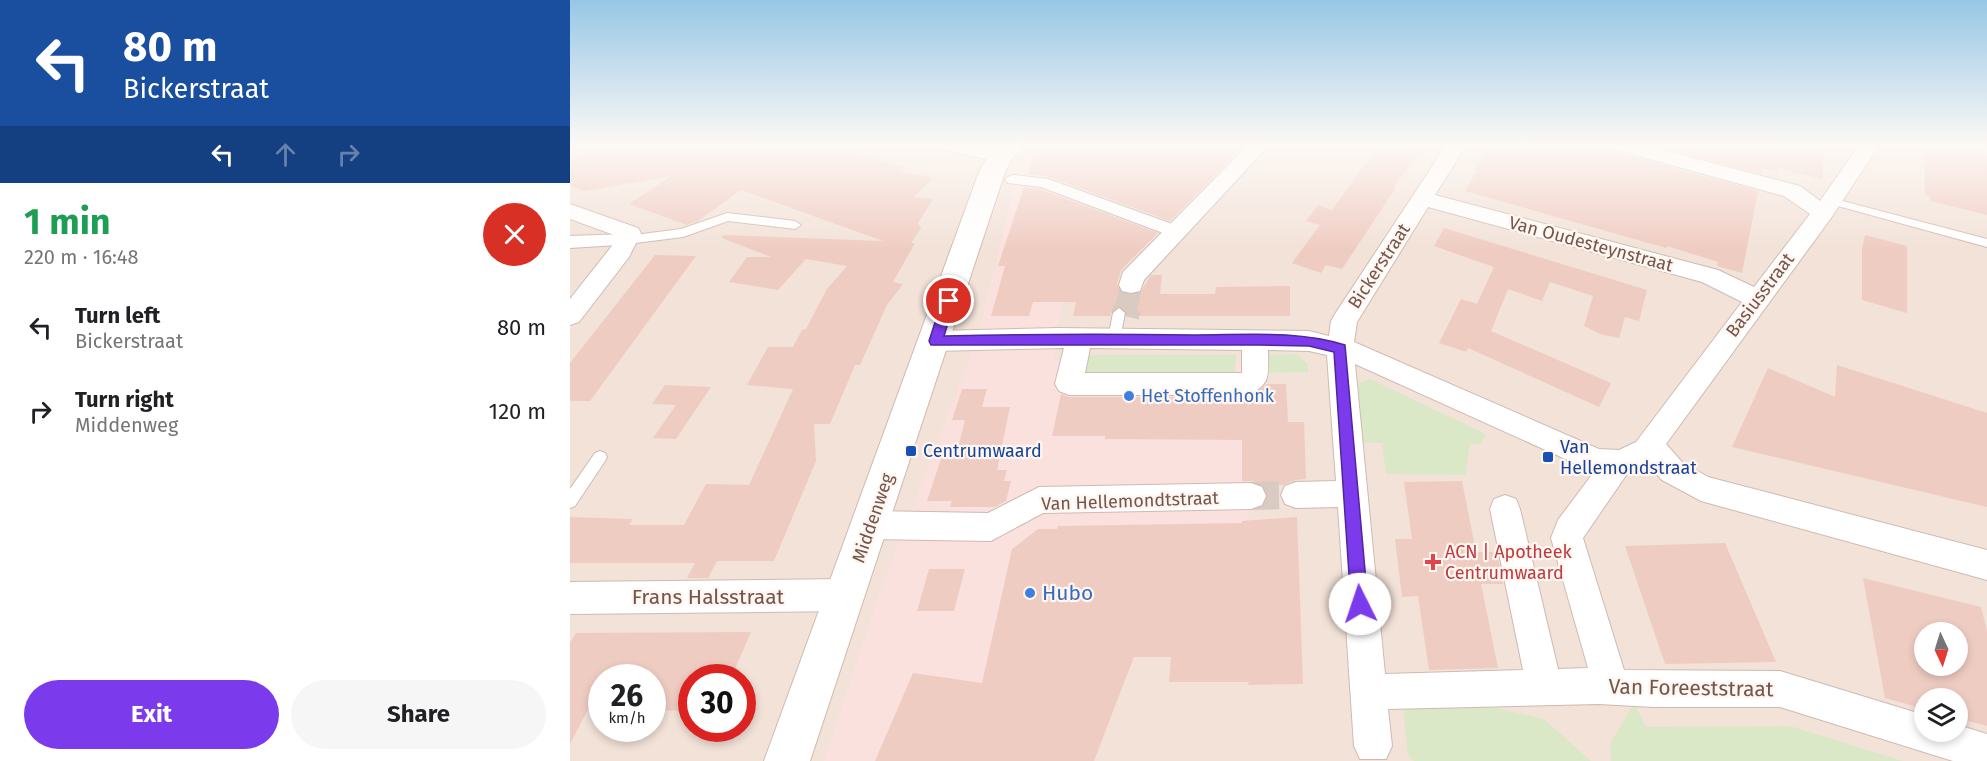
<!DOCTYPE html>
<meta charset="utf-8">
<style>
body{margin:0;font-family:"Fira Sans",sans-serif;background:#f6f6f6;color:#202124;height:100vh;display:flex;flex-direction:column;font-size:22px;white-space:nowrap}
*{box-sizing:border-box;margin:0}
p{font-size:20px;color:#757577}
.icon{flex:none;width:33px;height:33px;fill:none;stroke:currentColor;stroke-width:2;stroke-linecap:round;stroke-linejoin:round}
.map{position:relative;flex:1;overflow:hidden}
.side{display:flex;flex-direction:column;background:#fff;width:570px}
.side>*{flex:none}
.hud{background:#1a4fa0;color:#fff;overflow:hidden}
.needle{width:39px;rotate:176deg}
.controls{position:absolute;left:1344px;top:622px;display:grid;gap:12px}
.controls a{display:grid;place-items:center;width:54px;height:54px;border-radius:50%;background:#fff;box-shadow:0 3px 9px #0003;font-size:30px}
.speed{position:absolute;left:18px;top:664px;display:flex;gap:12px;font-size:30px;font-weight:700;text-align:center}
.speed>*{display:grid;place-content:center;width:78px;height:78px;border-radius:50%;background:#fff;box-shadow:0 3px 9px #0003;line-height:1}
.speed small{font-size:15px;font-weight:400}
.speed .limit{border:9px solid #d22;background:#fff;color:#111}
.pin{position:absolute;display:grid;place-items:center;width:51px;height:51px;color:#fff;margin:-26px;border:3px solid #fff;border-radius:50%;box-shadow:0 2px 6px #0007}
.me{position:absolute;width:66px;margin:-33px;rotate:356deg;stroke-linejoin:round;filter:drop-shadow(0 0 4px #0008)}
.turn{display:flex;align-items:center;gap:21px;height:126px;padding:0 24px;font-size:27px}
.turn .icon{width:78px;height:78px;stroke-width:2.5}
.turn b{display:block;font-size:42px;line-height:51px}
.lanes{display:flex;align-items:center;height:57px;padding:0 24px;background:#0003;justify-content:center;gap:30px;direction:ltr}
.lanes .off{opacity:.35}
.round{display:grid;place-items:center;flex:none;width:63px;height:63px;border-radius:32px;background:#f6f6f6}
.headline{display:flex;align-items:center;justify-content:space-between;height:102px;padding:0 24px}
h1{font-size:36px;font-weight:700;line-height:45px;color:#1e9e55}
.cta{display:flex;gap:12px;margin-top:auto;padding:12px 24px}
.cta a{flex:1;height:69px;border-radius:36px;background:#7c3aed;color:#fff;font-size:24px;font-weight:700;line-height:69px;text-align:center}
.cta a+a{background:#f6f6f6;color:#202124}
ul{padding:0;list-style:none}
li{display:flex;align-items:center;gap:18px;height:84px;padding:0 24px}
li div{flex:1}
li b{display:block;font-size:22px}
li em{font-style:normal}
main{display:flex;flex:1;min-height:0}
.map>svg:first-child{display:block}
.residential{fill:#f2e2d8;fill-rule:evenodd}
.commercial{fill:#fbe1de}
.green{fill:#dbe8c8}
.building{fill:#efccc2;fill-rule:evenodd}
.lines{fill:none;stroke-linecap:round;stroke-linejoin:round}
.minor-tunnel-far1{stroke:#d9cac2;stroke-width:22;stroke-dasharray:22 11;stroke-linecap:butt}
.minor-tunnel{stroke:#d9cac2;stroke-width:28;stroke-dasharray:28 14;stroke-linecap:butt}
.service-casing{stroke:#cfbab2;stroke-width:2}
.pedestrian-casing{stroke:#cfbab2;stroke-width:2}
.minor-casing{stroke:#cfbab2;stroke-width:2}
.tertiary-casing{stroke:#cfbab2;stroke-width:2}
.service{fill:#fff;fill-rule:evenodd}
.pedestrian{fill:#fff;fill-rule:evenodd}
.minor{fill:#fff;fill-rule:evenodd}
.tertiary{fill:#fff;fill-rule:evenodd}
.route{fill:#7c3aed;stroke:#51269a;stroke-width:1.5}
.shop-dot{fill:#3f7fe0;stroke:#fef6ef;stroke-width:2}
.transit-dot{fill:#1a4fb4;stroke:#fef6ef;stroke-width:2}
.health-dot{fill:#e0444e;stroke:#fef6ef;stroke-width:2}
.labels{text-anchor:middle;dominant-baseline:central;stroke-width:4.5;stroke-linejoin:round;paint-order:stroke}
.street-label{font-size:18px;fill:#74554e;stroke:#fef6ef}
.shop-label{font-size:18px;fill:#366cbe;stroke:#fef6ef;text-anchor:start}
.transit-label{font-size:18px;fill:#164399;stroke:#fef6ef;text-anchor:start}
.health-label{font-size:18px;fill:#be3a42;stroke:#fef6ef;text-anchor:start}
.near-shop-label{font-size:21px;fill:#366cbe;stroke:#fef6ef;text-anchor:start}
.near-street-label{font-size:21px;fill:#74554e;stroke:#fef6ef}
</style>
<main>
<section class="side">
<div class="hud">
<div class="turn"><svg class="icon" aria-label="left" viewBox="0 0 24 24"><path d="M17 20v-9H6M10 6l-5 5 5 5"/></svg><div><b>80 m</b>Bickerstraat</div></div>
<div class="lanes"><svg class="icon" aria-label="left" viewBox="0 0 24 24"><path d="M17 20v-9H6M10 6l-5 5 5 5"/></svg><svg class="icon off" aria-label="ahead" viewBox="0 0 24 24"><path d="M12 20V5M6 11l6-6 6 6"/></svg><svg class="icon off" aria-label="right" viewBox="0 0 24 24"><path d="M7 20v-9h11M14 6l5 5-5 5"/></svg></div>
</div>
<div class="headline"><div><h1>1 min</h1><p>220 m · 16:48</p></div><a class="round" style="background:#d93025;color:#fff"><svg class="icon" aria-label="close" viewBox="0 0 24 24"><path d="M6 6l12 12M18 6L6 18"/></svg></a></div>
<ul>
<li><svg class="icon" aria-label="left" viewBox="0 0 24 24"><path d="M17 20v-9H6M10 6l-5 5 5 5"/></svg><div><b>Turn left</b><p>Bickerstraat</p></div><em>80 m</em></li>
<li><svg class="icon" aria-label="right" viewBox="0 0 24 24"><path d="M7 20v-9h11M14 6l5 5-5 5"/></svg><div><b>Turn right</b><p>Middenweg</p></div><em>120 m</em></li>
</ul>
<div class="cta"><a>Exit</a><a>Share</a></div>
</section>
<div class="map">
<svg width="1417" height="761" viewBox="0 0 1417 761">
<rect width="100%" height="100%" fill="#fbf1e9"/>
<path class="residential" d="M 0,144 L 1417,144 L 1417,761 L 0,761 ZM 1354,633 L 1388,633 L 1388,666 L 1354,666 ZM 32,678 L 82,678 L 82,729 L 32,729 ZM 122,678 L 172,678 L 172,729 L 122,729 ZM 1354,699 L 1388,699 L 1388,732 L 1354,732 Z"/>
<path class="commercial" d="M 476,144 L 579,144 L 531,171 L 498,267 L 483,360 L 677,362 L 680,654 L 565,657 L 524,761 L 254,761 L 309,594 L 407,339 L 447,175 L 457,158 Z"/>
<path class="green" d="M 727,354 L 738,364 L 738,372 L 694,373 L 693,355 Z
M 512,355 L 666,355 L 665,379 L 507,379 Z
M 800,379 L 916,434 L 910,444 L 900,444 L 895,475 L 816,474 L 812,443 L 791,443 L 787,384 Z
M 1064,703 L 1076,727 L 1220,726 L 1333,761 L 1041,761 L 1040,744 Z
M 922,707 L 974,719 L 1021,761 L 844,761 L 838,755 L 833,708 Z"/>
<path class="building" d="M 31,144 L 254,144 L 335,167 L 331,171 L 363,178 L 344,197 L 363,199 L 348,223 L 351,228 L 341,243 L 345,243 L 323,282 L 333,284 L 317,305 L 290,365 L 285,365 L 260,424 L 244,424 L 246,461 L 204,561 L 147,561 L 138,578 L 117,578 L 125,563 L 0,563 L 0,517 L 63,519 L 59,525 L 114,525 L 136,484 L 179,485 L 223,389 L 177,385 L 198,347 L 223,347 L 232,330 L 236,329 L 257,289 L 277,266 L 236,259 L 208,290 L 159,282 L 177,257 L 201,257 L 152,238 L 153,235 L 313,241 L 171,190 L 128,221 L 117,225 L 59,204 L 101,176 L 15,191 L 0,186 L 0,162 Z
M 484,144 L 676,144 L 600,221 L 479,177 L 458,174 L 464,153 L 471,155 Z
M 809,144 L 855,144 L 823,188 L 825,189 L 772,269 L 756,265 L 751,273 L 722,263 L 750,225 L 736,221 L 748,205 L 762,210 Z
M 919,144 L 992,144 L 1026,153 L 1027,144 L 1035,144 L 1039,150 L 1188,191 L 1172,273 L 1147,266 L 1148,262 L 1097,246 L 1096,248 L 895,191 L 907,171 L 904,170 Z
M 1078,144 L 1165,144 L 1192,151 L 1193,144 L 1255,144 L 1252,179 L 1208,168 L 1208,172 L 1192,168 L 1191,174 Z
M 1354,144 L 1382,144 L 1382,147 L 1417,155 L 1417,215 L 1360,201 L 1360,196 L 1355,195 Z
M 454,187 L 470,189 L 588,233 L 551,270 L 547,284 L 552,293 L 561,295 L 570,293 L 581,275 L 592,275 L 590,294 L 645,294 L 646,287 L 720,286 L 720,316 L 557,316 L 556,311 L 549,306 L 542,311 L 540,316 L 503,316 L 506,302 L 463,302 L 459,316 L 421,316 L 435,266 L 428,266 Z
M 874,228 L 1077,290 L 1069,321 L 1055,317 L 1049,338 L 1030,334 L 1014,326 L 1023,296 L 980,282 L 972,301 L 938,289 L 921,331 L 1041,383 L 1029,407 L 898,348 L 896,352 L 869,343 L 891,299 L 907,304 L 924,267 L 864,246 Z
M 1295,235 L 1337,246 L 1337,313 L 1292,300 L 1292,249 Z
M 85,255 L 126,256 L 20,401 L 0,401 L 0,363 Z
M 1267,365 L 1417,413 L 1417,507 L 1162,447 L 1198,368 L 1265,397 Z
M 696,384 L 716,384 L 718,422 L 734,422 L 736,479 L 725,480 L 713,485 L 693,485 L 682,481 L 672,481 L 672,440 L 535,439 L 535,436 L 482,436 L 491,394 L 499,397 L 676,397 L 690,394 L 690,390 Z
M 95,385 L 141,387 L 106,439 L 83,438 L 106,405 L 82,404 Z
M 392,389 L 417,389 L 412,407 L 440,407 L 427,470 L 437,470 L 434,481 L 441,481 L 436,501 L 425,507 L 380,507 L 382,501 L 357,501 L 372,456 L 386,456 L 395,420 L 382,420 Z
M 892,481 L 906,552 L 927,552 L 933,584 L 911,584 L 928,668 L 859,670 L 848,596 L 832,597 L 825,539 L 842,539 L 834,482 Z
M 727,517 L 733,684 L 678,685 L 679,682 L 599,682 L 601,657 L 564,657 L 524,761 L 305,761 L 343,673 L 412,683 L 442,549 L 468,529 L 487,529 L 488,526 L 672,523 L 672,521 Z
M 1155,543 L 1206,662 L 1095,664 L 1055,546 Z
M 359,569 L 395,569 L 384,611 L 347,611 Z
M 1293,578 L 1411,607 L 1417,630 L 1417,726 L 1388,718 L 1388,699 L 1354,699 L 1354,709 L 1315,698 ZM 1354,633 L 1388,633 L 1388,666 L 1354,666 Z
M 181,632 L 161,678 L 122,678 L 122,710 L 82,711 L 82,678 L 32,678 L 32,711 L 17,711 L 0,744 L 0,643 L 6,633 Z"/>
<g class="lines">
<path class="minor-tunnel-far1" d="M 556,309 L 561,285"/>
<path class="minor-tunnel" d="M 555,316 L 557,308
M 681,496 L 726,495"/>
<defs>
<path id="service" d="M 1261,198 L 1417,239 L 1417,247 L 1257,203 L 1257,199 Z
M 157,213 L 225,221 L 231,225 L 225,229 L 158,221 L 113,237 L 57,244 L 51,240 L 57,236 L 111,229 Z
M 549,308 L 555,313 L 550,339 L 544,344 L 538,339 L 543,313 Z
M 30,451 L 35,453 L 37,457 L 35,461 L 5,506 L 0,508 L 0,489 L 25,453 Z"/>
<path id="pedestrian" d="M 443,175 L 478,179 L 613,228 L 615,232 L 613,236 L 601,236 L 471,187 L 438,183 L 435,180 L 438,177 Z
M 57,234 L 63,236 L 65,240 L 63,244 L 0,248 L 0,236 Z"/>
<path id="minor" d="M 365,144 L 402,144 L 437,152 L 440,156 L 437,160 L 430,162 L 368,148 Z
M 679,144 L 700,144 L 574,280 L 570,291 L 561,293 L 552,291 L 549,285 L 553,272 Z
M 877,144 L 897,144 L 865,195 L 1148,270 L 1184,287 L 1240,214 L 1214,196 L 1040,148 L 1037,144 L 1070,144 L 1230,186 L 1250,201 L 1290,144 L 1310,144 L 1261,218 L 1096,444 L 1112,462 L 1138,477 L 1417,550 L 1417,580 L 1131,501 L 1092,480 L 1078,464 L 1059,471 L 1013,538 L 1054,670 L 1210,671 L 1354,715 L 1354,732 L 1388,732 L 1388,725 L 1417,734 L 1417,761 L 1383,761 L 1210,707 L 1084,707 L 1028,704 L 818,709 L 822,746 L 816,759 L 790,759 L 784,746 L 768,507 L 726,508 L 715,504 L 711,495 L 715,486 L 726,482 L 766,481 L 757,355 L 739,351 L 698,350 C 698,374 702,386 676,395 L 499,395 L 489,391 L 485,384 L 494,348 L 365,351 L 356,348 L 352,341 L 356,334 L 365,331 L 487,328 L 739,331 L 759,336 L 761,321 L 765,314 ZM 858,207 L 1132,282 L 1172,302 L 1066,442 L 1049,450 L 1029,449 L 784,342 L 787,322 ZM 520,348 L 672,350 L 672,373 L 515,373 ZM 785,364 L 1024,472 L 988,520 L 981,538 L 1018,668 L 988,669 L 950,509 L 946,499 L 935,495 L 924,499 L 920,509 L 953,670 L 815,674 Z
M 0,204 L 68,228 L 71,233 L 59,257 L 9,322 L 0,325 L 0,299 L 41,247 L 47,236 L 0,219 Z
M 681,483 L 692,487 L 696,496 L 692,505 L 681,509 L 473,513 L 421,541 L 300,539 L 289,535 L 284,525 L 289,515 L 300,511 L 418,513 L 469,487 Z
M 276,579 L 288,584 L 293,595 L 288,606 L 276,611 L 0,614 L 0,582 Z"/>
<path id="tertiary" d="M 429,144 L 456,144 L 441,160 L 435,172 L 240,761 L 194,761 L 409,172 L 421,151 Z"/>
</defs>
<use href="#service" class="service-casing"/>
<use href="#pedestrian" class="pedestrian-casing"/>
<use href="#minor" class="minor-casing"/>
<use href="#tertiary" class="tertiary-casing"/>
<use href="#service" class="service"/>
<use href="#pedestrian" class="pedestrian"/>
<use href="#minor" class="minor"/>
<use href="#tertiary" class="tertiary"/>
</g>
<linearGradient id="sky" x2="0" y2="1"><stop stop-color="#97c7e6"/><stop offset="0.58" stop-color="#fdf9f5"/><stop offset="1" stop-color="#fdf9f5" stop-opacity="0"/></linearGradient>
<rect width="1417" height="250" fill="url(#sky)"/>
<path class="route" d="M 379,296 L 385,301 L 374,336 C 457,334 541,334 625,335 C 675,335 727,330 775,345 L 798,604 L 796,610 L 790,612 L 784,610 L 781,604 L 764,352 L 739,346 L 689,345 L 361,345 L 359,341 L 372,301 Z"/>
<g class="shop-dot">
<circle cx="559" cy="396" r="6"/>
<circle cx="460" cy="593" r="6"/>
</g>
<g class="transit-dot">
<rect x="335" y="445" width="12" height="12" rx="3"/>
<rect x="972" y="451" width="12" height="12" rx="3"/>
</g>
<path class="health-dot" d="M860 553h6v6h6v6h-6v6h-6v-6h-6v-6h6z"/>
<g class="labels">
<g class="street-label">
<text transform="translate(1021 244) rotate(15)">Van Oudesteynstraat</text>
<text transform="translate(809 266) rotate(-57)">Bickerstraat</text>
<text transform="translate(1190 295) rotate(-53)">Basiusstraat</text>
<text transform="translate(560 501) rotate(-2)">Van Hellemondtstraat</text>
<text transform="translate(303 518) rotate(-71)">Middenweg</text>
</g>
<g class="shop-label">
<text x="571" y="396">Het Stoffenhonk</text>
</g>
<g class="transit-label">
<text x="990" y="447">Van<tspan x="990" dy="21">Hellemondstraat</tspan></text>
<text x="353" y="451">Centrumwaard</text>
</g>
<g class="health-label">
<text x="875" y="552">ACN | Apotheek<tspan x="875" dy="21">Centrumwaard</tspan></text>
</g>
<g class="near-shop-label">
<text x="472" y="593">Hubo</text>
</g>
<g class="near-street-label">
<text x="138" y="597">Frans Halsstraat</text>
<text transform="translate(1121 688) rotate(1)">Van Foreeststraat</text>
</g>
</g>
</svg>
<div class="controls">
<a><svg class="needle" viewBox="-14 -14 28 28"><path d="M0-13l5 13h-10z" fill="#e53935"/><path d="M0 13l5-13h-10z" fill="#757577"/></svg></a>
<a><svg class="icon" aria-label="layers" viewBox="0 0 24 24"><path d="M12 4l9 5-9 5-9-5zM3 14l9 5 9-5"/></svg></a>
</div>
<div class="speed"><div>26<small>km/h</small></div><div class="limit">30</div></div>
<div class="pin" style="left:379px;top:301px;background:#d93025"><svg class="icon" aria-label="arrive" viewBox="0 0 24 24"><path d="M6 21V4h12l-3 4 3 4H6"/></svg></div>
<svg class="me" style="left:790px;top:604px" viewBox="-20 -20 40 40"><circle r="19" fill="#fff"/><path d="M0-13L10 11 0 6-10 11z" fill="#7c3aed"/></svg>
</div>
</main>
